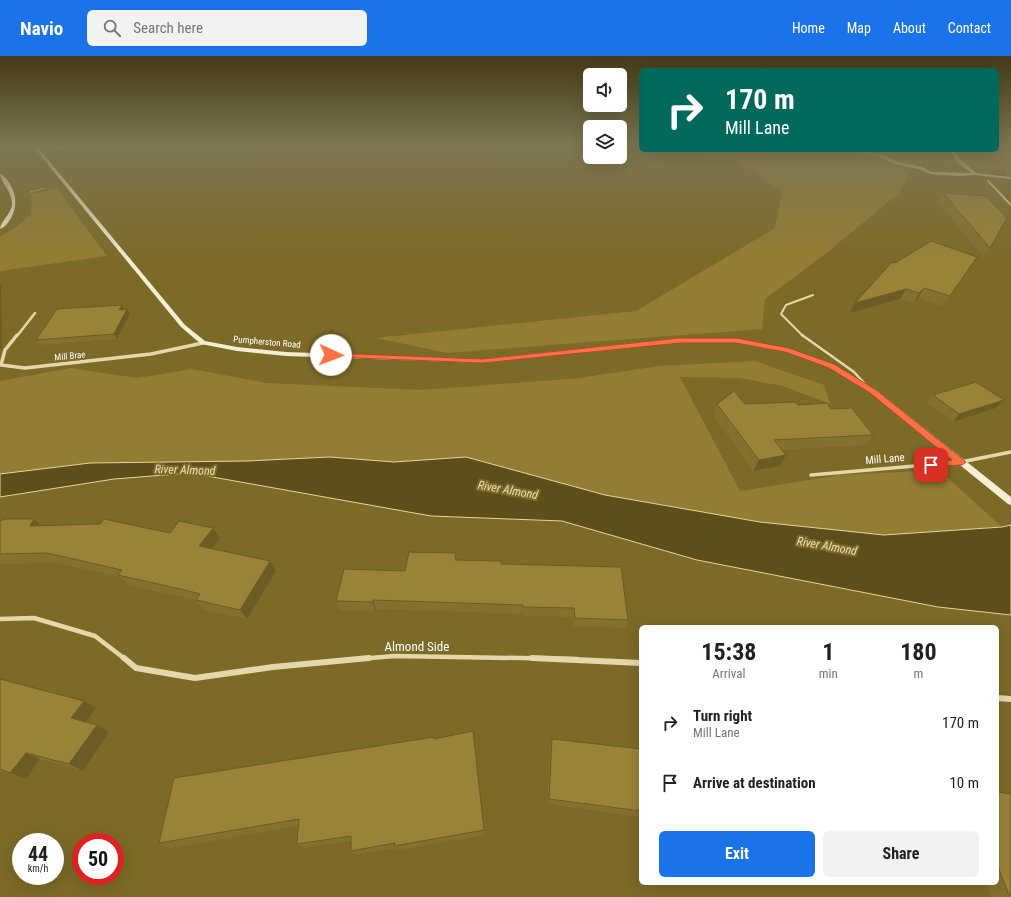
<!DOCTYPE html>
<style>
body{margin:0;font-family:"Roboto Condensed",sans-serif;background:#f2f2f2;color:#202124;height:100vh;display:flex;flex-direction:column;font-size:15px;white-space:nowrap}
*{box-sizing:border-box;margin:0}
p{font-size:13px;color:#757577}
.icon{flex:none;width:22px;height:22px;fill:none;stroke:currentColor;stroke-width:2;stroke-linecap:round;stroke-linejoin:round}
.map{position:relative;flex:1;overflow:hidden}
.drawer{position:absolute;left:639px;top:569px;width:360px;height:260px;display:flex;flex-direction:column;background:#fff;border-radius:6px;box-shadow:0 4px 16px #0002}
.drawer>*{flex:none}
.hud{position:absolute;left:639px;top:12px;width:360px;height:84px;border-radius:6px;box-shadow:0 4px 16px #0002;background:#00695c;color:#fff;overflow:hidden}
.buttons{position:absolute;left:583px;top:12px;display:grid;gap:8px}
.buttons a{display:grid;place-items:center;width:44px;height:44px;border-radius:6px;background:#fff;box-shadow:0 4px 16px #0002;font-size:20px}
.speed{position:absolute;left:12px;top:777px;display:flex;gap:8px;font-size:20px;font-weight:700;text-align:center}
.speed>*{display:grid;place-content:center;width:52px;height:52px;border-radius:50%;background:#fff;box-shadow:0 4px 16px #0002;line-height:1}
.speed small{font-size:10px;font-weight:400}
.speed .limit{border:6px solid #d22;background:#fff;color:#111}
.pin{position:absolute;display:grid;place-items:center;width:34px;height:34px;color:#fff;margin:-17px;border-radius:8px;box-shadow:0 2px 6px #0006}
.me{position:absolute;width:44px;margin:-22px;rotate:92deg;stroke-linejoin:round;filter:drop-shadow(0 0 3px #0008)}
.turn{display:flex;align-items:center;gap:14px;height:84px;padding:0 20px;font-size:18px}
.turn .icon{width:52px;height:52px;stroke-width:2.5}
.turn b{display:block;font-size:28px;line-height:34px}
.eta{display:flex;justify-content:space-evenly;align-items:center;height:68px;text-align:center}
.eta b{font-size:24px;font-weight:700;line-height:28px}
.button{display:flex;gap:8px;margin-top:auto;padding:8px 20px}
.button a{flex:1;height:46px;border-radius:6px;background:#1a73e8;color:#fff;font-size:16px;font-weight:700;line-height:46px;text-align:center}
.button a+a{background:#f2f2f2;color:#202124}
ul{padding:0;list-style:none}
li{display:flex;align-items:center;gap:12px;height:60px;padding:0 20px}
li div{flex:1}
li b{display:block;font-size:15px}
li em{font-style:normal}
header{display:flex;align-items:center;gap:24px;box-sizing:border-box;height:56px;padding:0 20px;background:#1a73e8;color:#fff}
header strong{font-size:19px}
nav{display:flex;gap:22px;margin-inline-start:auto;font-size:14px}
.search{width:280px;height:36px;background:#f2f2f2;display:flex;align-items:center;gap:10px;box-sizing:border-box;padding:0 14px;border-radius:6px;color:#757577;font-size:15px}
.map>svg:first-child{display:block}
.green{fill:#937d32}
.water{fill:#5d4f1b;stroke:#e5d4a0}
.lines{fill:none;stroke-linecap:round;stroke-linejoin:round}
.stream{fill:#e5d4a0;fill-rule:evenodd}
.path{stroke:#e4d7ac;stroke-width:1.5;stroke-dasharray:1 1.5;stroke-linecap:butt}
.lane-far1{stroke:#e4d7ac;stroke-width:2}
.lane{stroke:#e4d7ac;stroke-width:2.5}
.street-far4{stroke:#e4d7ac;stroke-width:2}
.street-far3{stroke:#e4d7ac;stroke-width:2.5}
.street-far2{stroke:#e4d7ac;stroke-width:3.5}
.street-far1{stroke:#e4d7ac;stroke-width:4.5}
.street{stroke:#e4d7ac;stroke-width:6}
.secondary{fill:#f4eed5;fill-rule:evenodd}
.wall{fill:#84712f}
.shaded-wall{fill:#6b5c26}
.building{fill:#998337;stroke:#6b5c26}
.route{fill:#ff7043;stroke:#a6492c}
.labels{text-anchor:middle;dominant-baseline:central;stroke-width:4;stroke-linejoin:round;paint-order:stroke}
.far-street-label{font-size:9px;fill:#fff;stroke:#7c6a27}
.street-label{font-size:11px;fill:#fff;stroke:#7c6a27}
.water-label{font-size:12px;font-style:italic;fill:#ece0b7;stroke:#7c6a27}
.near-street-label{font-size:13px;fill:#fff;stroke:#7c6a27}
</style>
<header>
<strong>Navio</strong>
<div class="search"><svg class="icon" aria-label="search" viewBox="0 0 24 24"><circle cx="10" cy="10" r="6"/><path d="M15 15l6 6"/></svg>Search here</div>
<nav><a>Home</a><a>Map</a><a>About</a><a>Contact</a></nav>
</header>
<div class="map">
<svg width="1011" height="841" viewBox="0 0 1011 841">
<rect width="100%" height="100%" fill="#7c6a27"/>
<path class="green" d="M 997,88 L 1011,88 L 1011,126 L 1005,115 L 953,109 L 916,107 L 899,137 L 824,199 L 765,243 L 762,273 L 447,297 L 376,282 L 636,255 L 775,172 L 782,135 L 730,100 L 666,94 L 997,94 Z
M 57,132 L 107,200 L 0,215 L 0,180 L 15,172 L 31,158 L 32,138 Z
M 755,305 L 824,329 L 830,348 L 783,330 L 739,322 L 680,321 L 740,435 L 840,419 L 939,414 L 1002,471 L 884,479 L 760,466 L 605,439 L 466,401 L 394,406 L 330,401 L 247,405 L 90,407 L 0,418 L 0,325 L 71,312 L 137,322 L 192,313 L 266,327 L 422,334 L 579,322 L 659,310 Z"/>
<path class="water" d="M 330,401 L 394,406 L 466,401 L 605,439 L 760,466 L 884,479 L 1002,471 L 1011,469 L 1011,559 L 938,551 L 697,504 L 562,465 L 431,460 L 190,417 L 114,423 L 0,441 L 0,418 L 90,407 L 247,405 Z"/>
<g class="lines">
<path class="stream" d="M 84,88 L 100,88 L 51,94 L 49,93 Z
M 847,94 L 855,94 L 882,99 L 898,106 L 922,111 L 931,116 L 971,117 L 956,105 L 950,94 L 954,94 L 960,103 L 976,117 L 1011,121 L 1011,123 L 975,119 L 959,120 L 930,118 L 919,113 L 895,108 L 879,101 Z"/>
<path class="path" d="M 31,136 L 45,132"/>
<path class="lane-far1" d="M 803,280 L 781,258 L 786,249 L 813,239"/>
<path class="lane" d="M 802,279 L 854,316 L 866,329"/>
<path class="street-far4" d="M 988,125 L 1011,149"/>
<path class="street-far3" d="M 17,280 L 35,257"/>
<path class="street-far2" d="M 17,279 L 5,294 L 1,309 L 25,312 L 151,298 L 203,287
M 811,419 L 961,406 L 1011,396"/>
<path class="street-far1" d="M 0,563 L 34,562 L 95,580 L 125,603
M 358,603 L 395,600 L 577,603"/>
<path class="street" d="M 124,602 L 136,612 L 195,622 L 273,611 L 369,602
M 532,602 L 641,607
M 997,642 L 1011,643"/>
<path class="secondary" d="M 31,88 L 35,88 L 185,269 L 205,285 L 237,291 L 286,296 L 483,303 L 680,282 L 736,283 L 787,292 L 834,309 L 875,333 L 1011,441 L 1011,449 L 1008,448 L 871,337 L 830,311 L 786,296 L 736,287 L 680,286 L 483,307 L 286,300 L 237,295 L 201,288 L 181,271 Z
M 0,117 C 14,127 20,147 11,162 C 8,167 5,171 0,173 C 0,166 11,158 12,149 C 13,135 0,127 0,117 Z"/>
</g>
<path class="wall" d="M 943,137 L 990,192 L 983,201 L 938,146 Z
M 977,201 L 943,250 L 918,242 L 914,247 L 900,243 L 850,257 L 895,207 Z
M 125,253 L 127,253 L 130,258 L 117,283 L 40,289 L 36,284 Z
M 933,339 L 996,352 L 953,366 L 926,347 Z
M 717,348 L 745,348 L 831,353 L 873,379 L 866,389 L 782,394 L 780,410 L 753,415 L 713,359 Z
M 0,465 L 41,469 L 170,477 L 220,482 L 212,493 L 276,515 L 247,563 L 204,554 L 196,544 L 128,529 L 121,521 L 58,507 L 0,508 Z
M 456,497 L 456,504 L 501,508 L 628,564 L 625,572 L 573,570 L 573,561 L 523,560 L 523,558 L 376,553 L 376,555 L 340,554 L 336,545 L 405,515 Z
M 0,623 L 96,652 L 86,666 L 97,669 L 109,676 L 83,715 L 40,703 L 26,723 L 0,715 Z
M 473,675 L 485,779 L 398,794 L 396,792 L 356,799 L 351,795 L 351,785 L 304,792 L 297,788 L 299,770 L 170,792 L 159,787 L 434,681 L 435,683 Z
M 552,683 L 641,693 L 641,761 L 547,748 L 550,690 Z
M 997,736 L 1011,738 L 1011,841 L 991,841 L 985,827 L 997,827 Z"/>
<path class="shaded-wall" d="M 0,228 L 1,229 L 2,293 L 0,291 Z
M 924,232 L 918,242 L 914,247 L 919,237 Z
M 906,233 L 900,243 L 850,257 L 855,247 Z
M 122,249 L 125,254 L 119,254 Z
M 127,253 L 130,258 L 117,283 L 114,278 Z
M 1004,344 L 996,352 L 953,366 L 959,358 Z
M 786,399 L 780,410 L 753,415 L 759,404 Z
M 34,463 L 45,473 L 30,470 Z
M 213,472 L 220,482 L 206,501 L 199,490 Z
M 270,505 L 276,515 L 247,563 L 240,554 Z
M 373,544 L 376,553 L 376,555 L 372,546 Z
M 84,645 L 96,652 L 83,670 L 71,662 Z
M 97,669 L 109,676 L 83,715 L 69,708 Z
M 26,697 L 40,703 L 26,723 L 10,717 Z"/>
<path class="building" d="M 943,137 L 986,140 L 1007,162 L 990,192 Z
M 931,185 L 977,201 L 950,240 L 924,232 L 919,237 L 906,233 L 855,247 L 892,206 L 895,207 Z
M 122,249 L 119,254 L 127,253 L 114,278 L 36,284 L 57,253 Z
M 976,326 L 1004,344 L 959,358 L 933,339 Z
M 734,335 L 745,348 L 795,346 L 798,349 L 827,347 L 831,353 L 852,352 L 873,379 L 774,384 L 786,399 L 759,404 L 717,348 Z
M 6,463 L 34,463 L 30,470 L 100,468 L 104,463 L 170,477 L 179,465 L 213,472 L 199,490 L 270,505 L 240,554 L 196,544 L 200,538 L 189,535 L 118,519 L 122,514 L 47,497 L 0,498 L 0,465 Z
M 409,496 L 456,497 L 455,504 L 501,505 L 501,508 L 621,511 L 628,564 L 575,562 L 574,552 L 523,551 L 523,549 L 373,544 L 372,546 L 336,545 L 344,513 L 405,515 Z
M 0,623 L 84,645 L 71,662 L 97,669 L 69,708 L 26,697 L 10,717 L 0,713 Z
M 473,675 L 484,774 L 394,790 L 395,787 L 351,795 L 351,780 L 297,788 L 299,763 L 159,787 L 174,722 L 434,681 L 434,683 Z
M 552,683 L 641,693 L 641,755 L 549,743 Z
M 997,736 L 1011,738 L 1011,839 L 1009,839 L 997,808 Z"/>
<linearGradient id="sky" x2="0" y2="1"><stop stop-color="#443a15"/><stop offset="0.43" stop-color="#7d7652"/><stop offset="1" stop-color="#7d7652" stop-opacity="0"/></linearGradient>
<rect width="1011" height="206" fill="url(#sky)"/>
<path class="route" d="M 680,282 L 736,282 L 789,292 L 834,308 L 876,334 L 966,406 L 962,409 L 928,411 L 927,409 L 928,406 L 931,405 L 952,404 L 870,337 L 829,312 L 785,296 L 736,287 L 680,287 L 483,307 L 331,301 L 328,299 L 331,297 L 483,303 Z"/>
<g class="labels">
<g class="far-street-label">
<text transform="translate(267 286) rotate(5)">Pumpherston Road</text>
<text transform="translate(70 300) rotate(-6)">Mill Brae</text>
</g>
<g class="street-label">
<text transform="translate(885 403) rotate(-5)">Mill Lane</text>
</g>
<g class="water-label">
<text transform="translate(185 414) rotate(2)">River Almond</text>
<text transform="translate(508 434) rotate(10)">River Almond</text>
<text transform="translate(827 490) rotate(10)">River Almond</text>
</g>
<g class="near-street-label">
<text x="417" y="590">Almond Side</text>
</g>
</g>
</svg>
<div class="buttons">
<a><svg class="icon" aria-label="sound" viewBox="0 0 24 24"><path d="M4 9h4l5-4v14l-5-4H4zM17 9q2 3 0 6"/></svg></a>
<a><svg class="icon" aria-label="layers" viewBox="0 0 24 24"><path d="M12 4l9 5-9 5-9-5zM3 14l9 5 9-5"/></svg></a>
</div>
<div class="speed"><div>44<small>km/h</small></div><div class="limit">50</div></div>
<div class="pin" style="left:931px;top:409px;background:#d93025"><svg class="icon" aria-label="arrive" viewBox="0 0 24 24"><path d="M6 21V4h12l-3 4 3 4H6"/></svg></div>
<svg class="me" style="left:331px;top:299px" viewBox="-20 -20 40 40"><circle r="19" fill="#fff"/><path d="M0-13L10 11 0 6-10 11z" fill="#ff7043"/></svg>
<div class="hud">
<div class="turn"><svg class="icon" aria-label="right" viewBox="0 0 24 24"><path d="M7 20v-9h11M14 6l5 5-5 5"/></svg><div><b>170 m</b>Mill Lane</div></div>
</div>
<section class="drawer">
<div class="eta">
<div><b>15:38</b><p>Arrival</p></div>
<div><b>1</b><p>min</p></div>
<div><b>180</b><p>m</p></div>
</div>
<ul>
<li><svg class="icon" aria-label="right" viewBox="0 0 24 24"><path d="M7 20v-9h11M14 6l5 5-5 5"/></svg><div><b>Turn right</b><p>Mill Lane</p></div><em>170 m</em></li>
<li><svg class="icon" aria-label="arrive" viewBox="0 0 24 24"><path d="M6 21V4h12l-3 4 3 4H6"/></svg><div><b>Arrive at destination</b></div><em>10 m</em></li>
</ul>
<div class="button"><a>Exit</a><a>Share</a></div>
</section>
</div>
